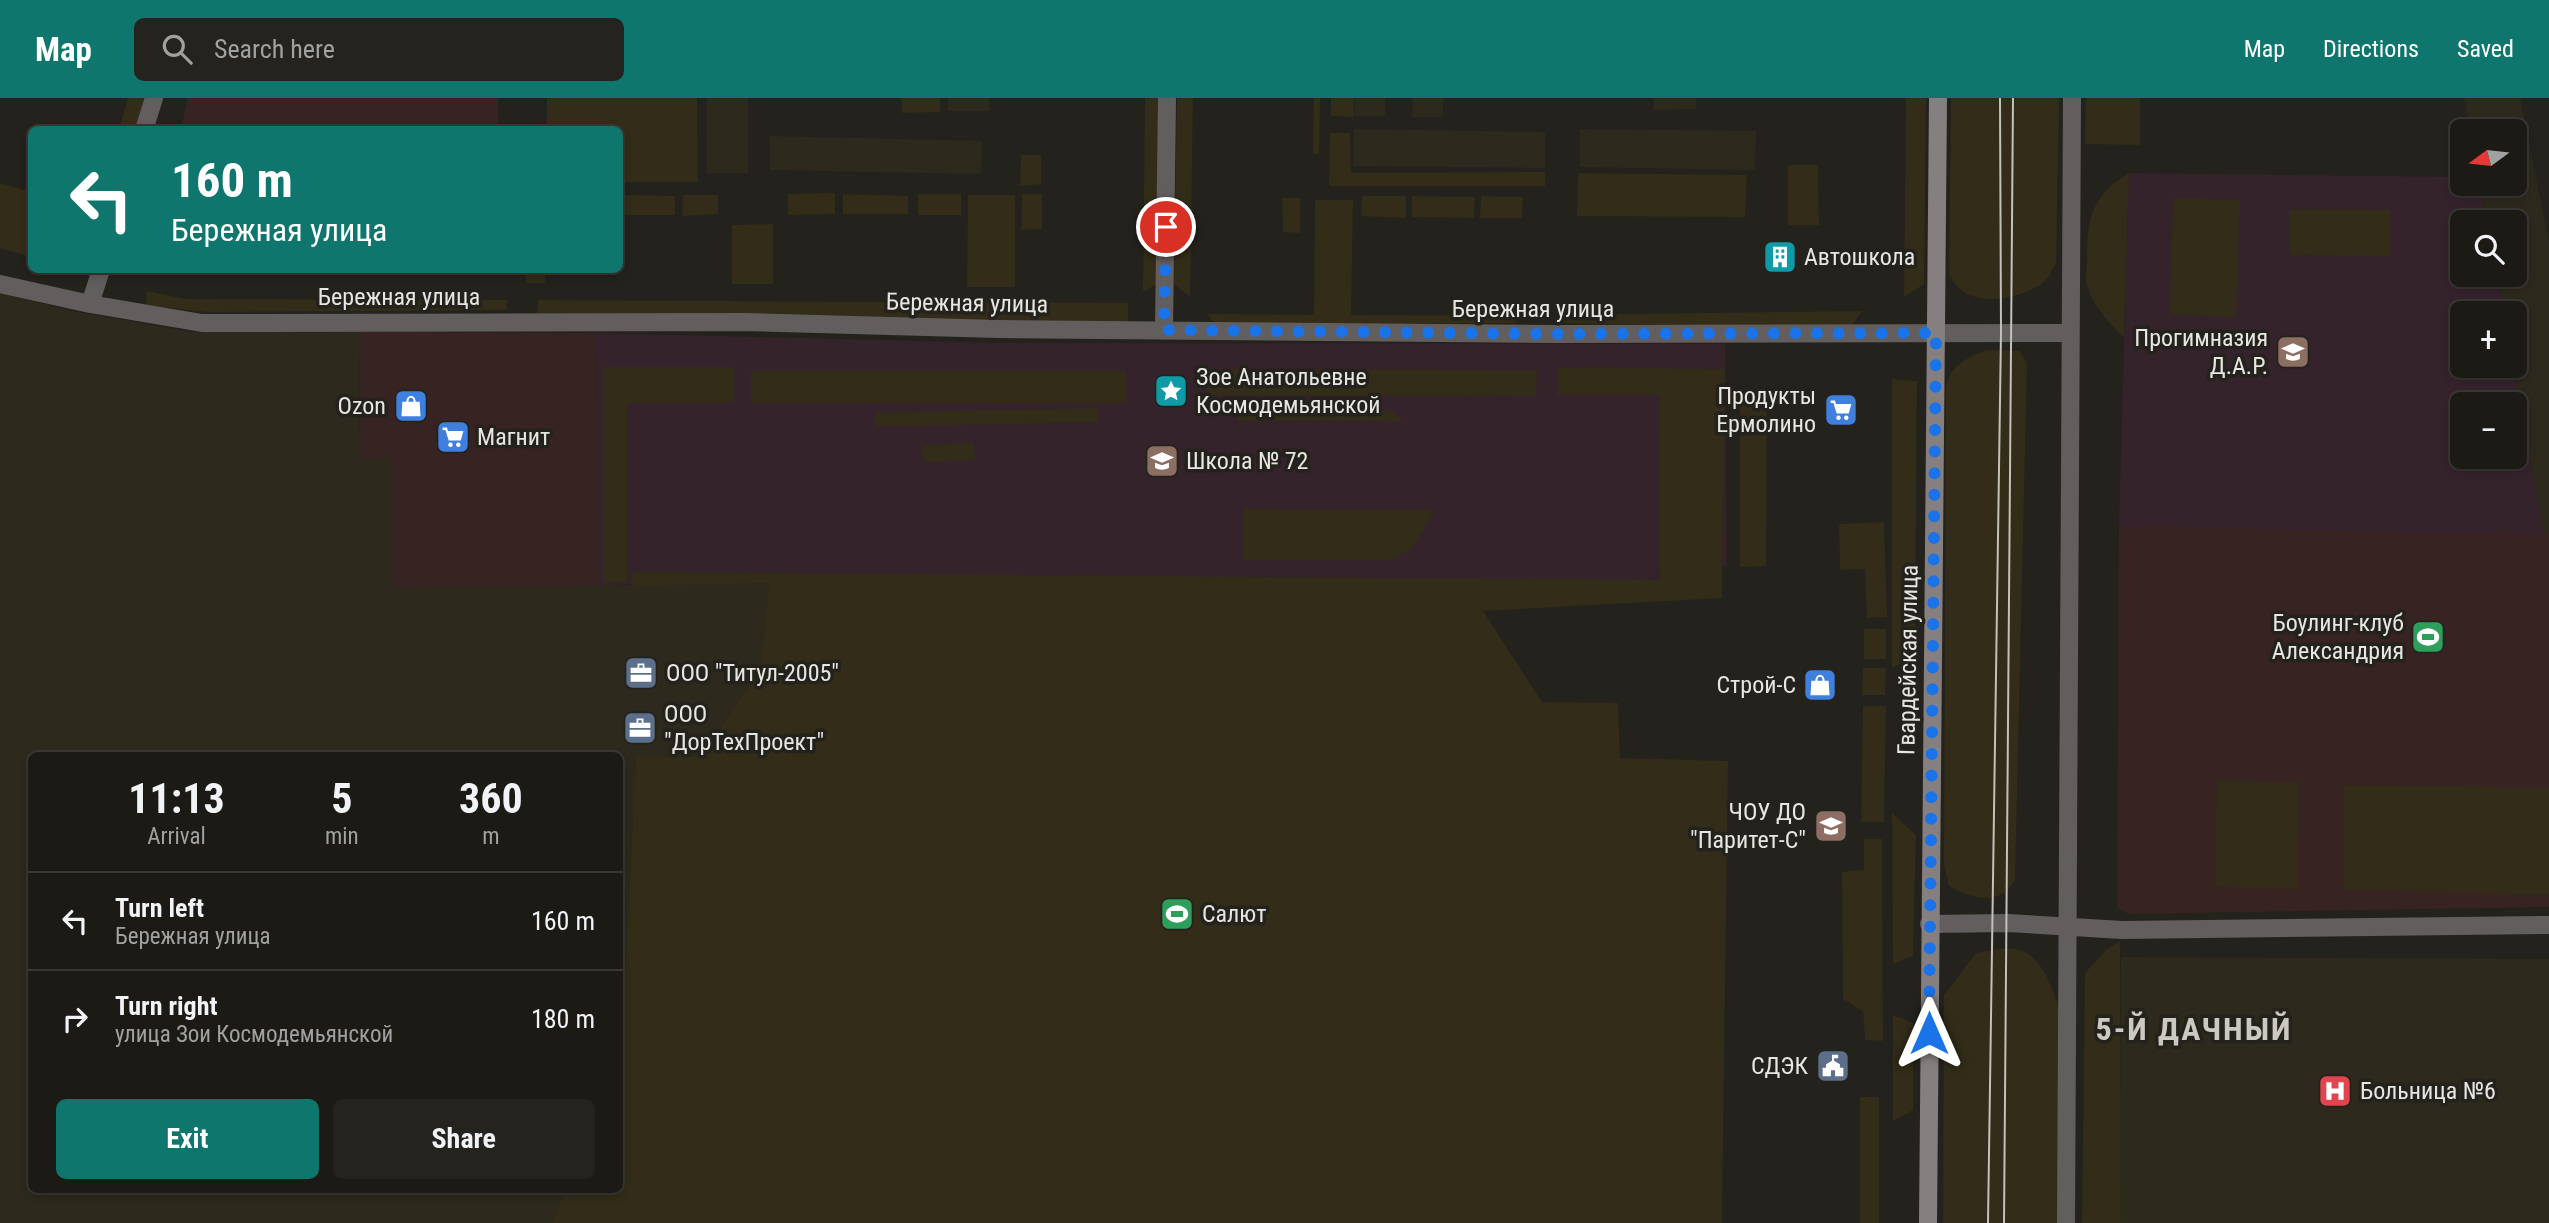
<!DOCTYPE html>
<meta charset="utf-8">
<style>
body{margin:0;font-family:"Roboto Condensed",sans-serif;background:#24231e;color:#f1f3f6;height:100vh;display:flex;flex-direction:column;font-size:26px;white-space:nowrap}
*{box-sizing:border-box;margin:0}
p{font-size:23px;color:#a0a1a0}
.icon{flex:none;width:38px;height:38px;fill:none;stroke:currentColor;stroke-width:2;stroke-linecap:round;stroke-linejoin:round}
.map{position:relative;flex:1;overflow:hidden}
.details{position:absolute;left:28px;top:654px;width:595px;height:441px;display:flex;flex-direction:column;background:#1b1a15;border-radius:10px;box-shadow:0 4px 10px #0003,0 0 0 2px #393834}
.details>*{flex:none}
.guide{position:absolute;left:28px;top:28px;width:595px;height:147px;border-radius:10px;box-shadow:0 4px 10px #0003,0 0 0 2px #393834;background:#0f766e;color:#fff;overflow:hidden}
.needle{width:46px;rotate:255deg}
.buttons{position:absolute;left:2450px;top:21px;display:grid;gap:14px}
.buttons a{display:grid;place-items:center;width:77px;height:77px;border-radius:10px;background:#1b1a15;box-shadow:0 4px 10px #0003,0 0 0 2px #393834;font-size:35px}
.pin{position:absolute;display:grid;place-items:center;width:60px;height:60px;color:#fff;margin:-30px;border:4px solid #fff;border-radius:50%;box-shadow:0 2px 7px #0007}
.me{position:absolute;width:77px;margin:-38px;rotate:0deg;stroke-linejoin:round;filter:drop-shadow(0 0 5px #0008)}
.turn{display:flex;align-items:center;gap:24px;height:147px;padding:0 28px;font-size:32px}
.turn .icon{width:91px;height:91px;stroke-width:2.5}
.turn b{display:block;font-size:49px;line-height:60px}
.eta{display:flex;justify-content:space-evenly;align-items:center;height:119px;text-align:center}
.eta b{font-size:42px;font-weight:700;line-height:49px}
.action{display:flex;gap:14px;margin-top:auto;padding:14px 28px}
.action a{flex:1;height:80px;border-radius:10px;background:#0f766e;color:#fff;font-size:28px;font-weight:700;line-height:80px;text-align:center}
.action a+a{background:#24231e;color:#f1f3f6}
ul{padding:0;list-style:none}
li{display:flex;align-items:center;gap:21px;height:98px;padding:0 28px;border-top:2px solid #393834}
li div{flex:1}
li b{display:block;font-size:26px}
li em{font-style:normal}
header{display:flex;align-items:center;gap:42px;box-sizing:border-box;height:98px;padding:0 35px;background:#0f766e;color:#fff}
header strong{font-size:33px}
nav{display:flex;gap:38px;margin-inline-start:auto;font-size:24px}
.search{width:490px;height:63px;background:#24231e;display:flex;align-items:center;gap:18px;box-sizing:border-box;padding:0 24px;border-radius:10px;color:#a0a1a0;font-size:26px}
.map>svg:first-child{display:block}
.commercial{fill:#372422}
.built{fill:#2d291d}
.education{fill:#35232c;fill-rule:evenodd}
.green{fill:#322c18}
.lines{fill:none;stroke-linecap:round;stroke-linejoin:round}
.street{stroke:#625e5e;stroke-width:18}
.secondary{stroke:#867f7f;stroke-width:18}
.tram{stroke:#c3c1bc;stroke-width:2}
.route{stroke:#1a73e8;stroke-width:12;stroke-dasharray:0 21.6}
.labels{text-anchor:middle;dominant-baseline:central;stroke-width:7;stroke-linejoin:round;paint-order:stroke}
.poi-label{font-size:24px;fill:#e7e6e1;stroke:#24221c;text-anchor:start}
.street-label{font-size:24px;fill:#e7e6e1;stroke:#24221c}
.district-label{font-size:32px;font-weight:bold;letter-spacing:2px;fill:#cbc9c1;stroke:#24221c}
</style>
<header>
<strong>Map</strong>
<div class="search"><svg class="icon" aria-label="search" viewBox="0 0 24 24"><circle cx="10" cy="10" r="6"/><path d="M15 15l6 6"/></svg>Search here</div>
<nav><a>Map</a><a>Directions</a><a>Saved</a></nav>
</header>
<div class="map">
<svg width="2549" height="1125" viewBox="0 0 2549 1125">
<rect width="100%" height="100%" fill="#24221c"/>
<path class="commercial" d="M 188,0 L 498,0 L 498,31 L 181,31 Z
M 359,234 L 596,235 L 599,488 L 392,490 L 392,359 L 360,361 Z
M 2119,428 L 2549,435 L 2549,809 L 2128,816 L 2117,809 Z"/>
<path class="built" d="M 707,0 L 748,0 L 748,75 L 707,75 Z
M 948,0 L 989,0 L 989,13 L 948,13 Z
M 1355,0 L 1385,0 L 1385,18 L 1355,18 Z
M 1413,0 L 1443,0 L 1443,19 L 1412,19 Z
M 1654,0 L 1696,0 L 1696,11 L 1654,12 Z
M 2464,0 L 2520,0 L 2549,144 L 2549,435 L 2544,436 L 2513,268 L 2515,215 L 2504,215 L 2497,177 L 2515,177 L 2515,124 L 2487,124 L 2480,86 L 2515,86 L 2515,33 L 2471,33 Z
M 1354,31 L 1545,34 L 1545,70 L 1353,68 Z
M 1580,31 L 1756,33 L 1755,72 L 1580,69 Z
M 770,38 L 982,43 L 981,76 L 770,72 Z
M 0,195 L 72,213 L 192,234 L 359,234 L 360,361 L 392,359 L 392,490 L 628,487 L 770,479 L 761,568 L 701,659 L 636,659 L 620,973 L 620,658 L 32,658 L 32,1092 L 566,1092 L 551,1125 L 0,1125 Z
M 2121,859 L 2549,861 L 2549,1125 L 2121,1125 Z"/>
<path class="education" d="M 2129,75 L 2462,79 L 2462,86 L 2480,86 L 2487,124 L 2462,124 L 2462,177 L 2497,177 L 2504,215 L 2462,215 L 2462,268 L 2513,268 L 2544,436 L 2119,428 ZM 2462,306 L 2515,306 L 2515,359 L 2462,359 Z
M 596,235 L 999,245 L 1725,246 L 1727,468 L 1689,471 L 1670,503 L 1478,504 L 770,479 L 599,488 Z"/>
<path class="green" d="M 128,0 L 147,0 L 138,31 L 119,32 Z
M 547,0 L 697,0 L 698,84 L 620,84 L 620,32 L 547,31 Z
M 901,0 L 940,0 L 940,14 L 902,15 Z
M 1145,0 L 1159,0 L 1158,185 L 1143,194 Z
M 1177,0 L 1193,0 L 1190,199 L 1174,186 Z
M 1314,0 L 1320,0 L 1319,56 L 1313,56 Z
M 1331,0 L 1354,0 L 1354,19 L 1331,18 Z
M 1906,0 L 1926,0 L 1924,186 L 1904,199 Z
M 1951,0 L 2059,0 L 2056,166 C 2051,173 2047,183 2040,187 C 2012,204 1964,211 1949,176 Z
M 2086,0 L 2140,0 L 2140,47 L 2085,46 Z
M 1330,35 L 1350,35 L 1351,75 L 1545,74 L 1545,88 L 1329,88 Z
M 1021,57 L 1041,57 L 1041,86 L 1020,88 Z
M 1788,67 L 1818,67 L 1819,127 L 1788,127 Z
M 1578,75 L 1747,77 L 1745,119 L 1577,118 Z
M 2129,75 L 2124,240 C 2109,225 2094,209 2087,188 C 2085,180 2087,169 2087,161 C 2087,119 2092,97 2129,75 Z
M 0,85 L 31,94 L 31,159 L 0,150 Z
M 835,95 L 835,116 L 788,117 L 788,96 Z
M 843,96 L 908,98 L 908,116 L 843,116 Z
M 918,96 L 961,96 L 961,117 L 918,117 Z
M 1022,96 L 1042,96 L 1042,131 L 1021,132 Z
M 620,97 L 675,98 L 675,117 L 620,117 Z
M 683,97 L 718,97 L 718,116 L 682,118 Z
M 968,97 L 1015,97 L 1015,189 L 967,189 Z
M 1362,98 L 1406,98 L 1406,120 L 1361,118 Z
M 1412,98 L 1475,99 L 1474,120 L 1412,119 Z
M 1481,98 L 1523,99 L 1522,120 L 1480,120 Z
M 1282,100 L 1300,100 L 1300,135 L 1283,134 Z
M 2173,100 L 2240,102 L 2236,219 L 2170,217 Z
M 1315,102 L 1353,102 L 1351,217 L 1524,218 L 1514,225 L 1216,227 L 1207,216 L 1314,217 Z
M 2289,111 L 2390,112 L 2390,158 L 2289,157 Z
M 773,126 L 773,186 L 732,186 L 732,127 Z
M 525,172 L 545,172 L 545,185 L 526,185 Z
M 147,193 L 185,201 L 508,202 L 506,212 L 206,214 L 146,207 Z
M 538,202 L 1128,205 L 1128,227 L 537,216 Z
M 1862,213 L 1851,229 L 1564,225 L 1560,217 Z
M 1987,252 L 2020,253 L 2027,267 L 2015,782 C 2001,809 1972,801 1949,788 L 1944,766 L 1946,287 C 1953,265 1967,260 1987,252 Z
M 603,269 L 734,269 L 734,305 L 627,305 L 627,484 L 603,485 Z
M 1557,269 L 1725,271 L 1722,500 L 1483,513 L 1542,604 L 1618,605 L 1620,660 L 1728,663 L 1722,1125 L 551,1125 L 566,1092 L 620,1092 L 620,973 L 636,659 L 701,659 L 761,568 L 769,485 L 633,488 L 631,474 L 1660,482 L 1659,297 L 1557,297 Z
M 1206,271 L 1537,272 L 1536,298 L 1207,297 Z
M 751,273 L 1126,273 L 1126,305 L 751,305 Z
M 1892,281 L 1917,283 L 1915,557 L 1892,570 Z
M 1740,304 L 1767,304 L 1766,468 L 1740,469 Z
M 1236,309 L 1392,313 L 1404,323 L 1237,323 Z
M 1098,310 L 1098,324 L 875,329 L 875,315 Z
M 974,345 L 975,362 L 923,364 L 922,347 Z
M 1244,411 L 1435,412 L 1413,450 L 1391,462 L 1244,462 Z
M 1884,424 L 1887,519 L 1867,520 L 1865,471 L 1840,472 L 1839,426 Z
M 1864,531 L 1886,531 L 1886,561 L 1864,561 Z
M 1863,570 L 1886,570 L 1885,597 L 1862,597 Z
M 1863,608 L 1886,608 L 1884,724 L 1861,724 Z
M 2217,682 L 2299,684 L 2297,791 L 2215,789 Z
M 2344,687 L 2549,690 L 2549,796 L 2343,792 Z
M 1892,715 L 1916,737 L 1913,858 L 1893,866 Z
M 1864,741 L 1882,741 L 1883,943 L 1865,942 L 1863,913 L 1843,901 L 1842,774 L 1864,772 Z
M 2120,843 L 2121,1125 L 2082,1125 L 2085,875 L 2106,852 Z
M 1999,851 C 2006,851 2016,850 2022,853 C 2043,860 2052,891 2059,909 L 2057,1125 L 1943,1125 L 1944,897 L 1976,855 Z
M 1893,917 L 1913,925 L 1913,1012 L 1893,1023 Z
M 1860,999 L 1879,999 L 1879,1125 L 1860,1125 Z"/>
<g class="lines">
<path class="street" d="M 144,32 L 154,0
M 0,186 L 90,206 L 202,225 L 745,224 L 999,231 L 1552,236 L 2068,235
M 90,206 L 101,172
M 1164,232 L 1167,0
M 1929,826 L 2008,825 L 2122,832 L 2549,827
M 2066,1125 L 2072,0"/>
<path class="secondary" d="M 1928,1125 L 1938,0"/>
<path class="tram" d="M 1988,1125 L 2001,234 L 2000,0
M 2004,1125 L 2013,0"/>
</g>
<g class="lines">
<path class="route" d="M 1166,129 L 1164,232 L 1552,236 L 1936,235 L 1929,935"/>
</g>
<defs>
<symbol id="building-square" viewBox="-11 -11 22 22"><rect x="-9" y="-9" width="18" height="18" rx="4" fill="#0f9aa8" stroke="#24221c"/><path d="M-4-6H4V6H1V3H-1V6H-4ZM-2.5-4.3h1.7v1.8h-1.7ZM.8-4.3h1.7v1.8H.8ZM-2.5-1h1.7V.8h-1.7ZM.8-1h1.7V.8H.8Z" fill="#fff"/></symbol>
<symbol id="school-square" viewBox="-11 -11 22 22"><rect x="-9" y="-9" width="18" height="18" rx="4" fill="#8d6e63" stroke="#24221c"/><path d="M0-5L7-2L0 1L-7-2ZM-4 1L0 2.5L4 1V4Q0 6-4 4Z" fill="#fff"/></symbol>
<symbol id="sight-square" viewBox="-11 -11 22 22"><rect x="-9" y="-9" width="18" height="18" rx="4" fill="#0f9aa8" stroke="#24221c"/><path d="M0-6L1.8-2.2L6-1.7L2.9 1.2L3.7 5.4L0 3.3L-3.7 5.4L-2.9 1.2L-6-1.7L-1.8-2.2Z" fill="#fff"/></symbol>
<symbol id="shop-square" viewBox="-11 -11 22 22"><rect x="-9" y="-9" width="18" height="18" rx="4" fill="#3f7fe0" stroke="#24221c"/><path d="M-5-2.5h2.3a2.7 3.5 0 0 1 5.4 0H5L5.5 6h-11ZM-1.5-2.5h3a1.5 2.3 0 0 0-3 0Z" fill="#fff"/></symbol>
<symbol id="supermarket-square" viewBox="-11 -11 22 22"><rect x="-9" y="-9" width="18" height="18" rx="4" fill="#3f7fe0" stroke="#24221c"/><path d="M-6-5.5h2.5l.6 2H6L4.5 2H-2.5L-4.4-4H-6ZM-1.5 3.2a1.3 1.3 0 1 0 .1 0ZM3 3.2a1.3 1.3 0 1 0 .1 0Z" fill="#fff"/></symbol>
<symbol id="stadium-square" viewBox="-11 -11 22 22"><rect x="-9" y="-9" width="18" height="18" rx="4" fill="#2e9e5b" stroke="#24221c"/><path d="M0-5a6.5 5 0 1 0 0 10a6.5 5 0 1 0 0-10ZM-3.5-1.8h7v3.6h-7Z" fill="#fff"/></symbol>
<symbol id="office-square" viewBox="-11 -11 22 22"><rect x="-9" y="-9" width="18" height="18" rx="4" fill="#5c6f8a" stroke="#24221c"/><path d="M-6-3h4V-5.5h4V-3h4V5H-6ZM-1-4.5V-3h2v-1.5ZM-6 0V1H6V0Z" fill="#fff"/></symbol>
<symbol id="civic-square" viewBox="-11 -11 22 22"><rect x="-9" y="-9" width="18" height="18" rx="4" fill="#5c6f8a" stroke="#24221c"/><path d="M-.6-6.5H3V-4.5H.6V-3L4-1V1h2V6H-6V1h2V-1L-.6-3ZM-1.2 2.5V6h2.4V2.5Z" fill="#fff"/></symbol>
<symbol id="hospital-square" viewBox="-11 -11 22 22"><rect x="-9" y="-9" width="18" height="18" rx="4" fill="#e0444e" stroke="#24221c"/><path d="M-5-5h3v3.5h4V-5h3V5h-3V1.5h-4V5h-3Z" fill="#fff"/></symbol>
</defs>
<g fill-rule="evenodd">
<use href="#building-square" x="1761" y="140" width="38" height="38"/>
<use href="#school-square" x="2274" y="235" width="38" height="38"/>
<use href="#sight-square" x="1152" y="274" width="38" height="38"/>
<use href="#shop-square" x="392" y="289" width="38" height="38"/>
<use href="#supermarket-square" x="1822" y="293" width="38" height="38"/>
<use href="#supermarket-square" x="434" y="320" width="38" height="38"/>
<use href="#school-square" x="1143" y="344" width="38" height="38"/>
<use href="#stadium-square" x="2409" y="520" width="38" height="38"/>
<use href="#office-square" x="622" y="556" width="38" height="38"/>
<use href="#shop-square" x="1801" y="568" width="38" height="38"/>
<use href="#office-square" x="621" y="611" width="38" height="38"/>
<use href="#school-square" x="1812" y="709" width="38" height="38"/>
<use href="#stadium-square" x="1158" y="797" width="38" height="38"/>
<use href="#civic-square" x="1814" y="949" width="38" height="38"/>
<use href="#hospital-square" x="2316" y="974" width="38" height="38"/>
</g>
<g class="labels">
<g class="poi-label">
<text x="1804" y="159">Автошкола</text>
<text x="2268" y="240" text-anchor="end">Прогимназия<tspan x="2268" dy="28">Д.А.Р.</tspan></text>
<text x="1196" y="279">Зое Анатольевне<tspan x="1196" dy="28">Космодемьянской</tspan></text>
<text x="1816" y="298" text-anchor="end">Продукты<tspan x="1816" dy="28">Ермолино</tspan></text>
<text x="386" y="308" text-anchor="end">Ozon</text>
<text x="477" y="339">Магнит</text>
<text x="1186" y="363">Школа № 72</text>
<text x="2404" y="525" text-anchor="end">Боулинг-клуб<tspan x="2404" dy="28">Александрия</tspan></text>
<text x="666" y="575">ООО "Титул-2005"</text>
<text x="1796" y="587" text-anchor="end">Строй-С</text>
<text x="664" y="616">ООО<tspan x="664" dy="28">"ДорТехПроект"</tspan></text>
<text x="1806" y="714" text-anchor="end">ЧОУ ДО<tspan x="1806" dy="28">"Паритет-С"</tspan></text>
<text x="1202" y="816">Салют</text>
<text x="1808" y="968" text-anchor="end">СДЭК</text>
<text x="2360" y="993">Больница №6</text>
</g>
<g class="street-label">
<text x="399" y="199">Бережная улица</text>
<text transform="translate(967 205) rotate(1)">Бережная улица</text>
<text x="1533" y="211">Бережная улица</text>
<text transform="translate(1908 562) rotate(-89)">Гвардейская улица</text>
</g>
<g class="district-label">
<text x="2194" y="931">5-Й ДАЧНЫЙ</text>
</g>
</g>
</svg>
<div class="buttons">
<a><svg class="needle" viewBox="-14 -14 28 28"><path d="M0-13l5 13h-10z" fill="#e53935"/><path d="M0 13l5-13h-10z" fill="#a0a1a0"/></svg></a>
<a><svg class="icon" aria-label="search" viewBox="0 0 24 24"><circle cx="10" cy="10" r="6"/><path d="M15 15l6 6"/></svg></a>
<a>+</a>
<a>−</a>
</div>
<div class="pin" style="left:1166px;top:129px;background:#d93025"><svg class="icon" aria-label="arrive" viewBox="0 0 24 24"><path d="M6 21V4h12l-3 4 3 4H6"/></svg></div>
<svg class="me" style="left:1929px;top:935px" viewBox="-20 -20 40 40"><path d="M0-17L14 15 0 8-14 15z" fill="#1a73e8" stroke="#fff" stroke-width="4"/></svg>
<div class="guide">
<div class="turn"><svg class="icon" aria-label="left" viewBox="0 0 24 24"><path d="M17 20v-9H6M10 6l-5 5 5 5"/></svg><div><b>160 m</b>Бережная улица</div></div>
</div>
<section class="details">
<div class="eta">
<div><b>11:13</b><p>Arrival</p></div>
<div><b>5</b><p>min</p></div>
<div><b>360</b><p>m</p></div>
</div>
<ul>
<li><svg class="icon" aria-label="left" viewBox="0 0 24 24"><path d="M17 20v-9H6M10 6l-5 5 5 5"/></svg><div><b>Turn left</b><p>Бережная улица</p></div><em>160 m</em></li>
<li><svg class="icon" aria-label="right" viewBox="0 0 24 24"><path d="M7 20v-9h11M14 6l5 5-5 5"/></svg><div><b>Turn right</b><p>улица Зои Космодемьянской</p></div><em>180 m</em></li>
</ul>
<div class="action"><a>Exit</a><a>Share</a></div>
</section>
</div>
